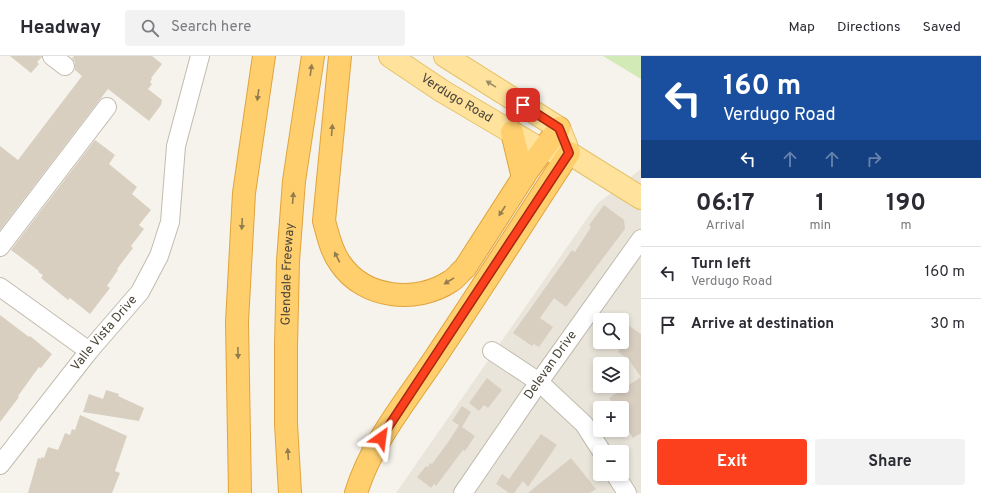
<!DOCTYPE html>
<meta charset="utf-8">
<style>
body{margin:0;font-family:Overpass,sans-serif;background:#f2f2f3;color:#2b2b33;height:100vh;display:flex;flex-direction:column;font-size:15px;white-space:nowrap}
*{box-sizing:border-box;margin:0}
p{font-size:13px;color:#7c7c81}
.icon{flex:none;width:22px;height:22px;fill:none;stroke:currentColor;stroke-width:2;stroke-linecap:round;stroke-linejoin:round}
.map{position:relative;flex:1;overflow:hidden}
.drawer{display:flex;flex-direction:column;background:#fff;width:340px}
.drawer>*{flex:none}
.hud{background:#1a4fa0;color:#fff;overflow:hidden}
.buttons{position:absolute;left:593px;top:257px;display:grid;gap:8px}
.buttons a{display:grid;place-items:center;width:36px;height:36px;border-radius:4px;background:#fff;box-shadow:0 2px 6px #0003;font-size:20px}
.pin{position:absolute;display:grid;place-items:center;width:34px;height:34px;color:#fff;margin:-17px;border-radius:8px;box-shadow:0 2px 6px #0006}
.me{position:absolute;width:44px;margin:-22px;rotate:31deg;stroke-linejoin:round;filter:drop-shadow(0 0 3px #0008)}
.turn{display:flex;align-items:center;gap:14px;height:84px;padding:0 16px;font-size:18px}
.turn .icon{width:52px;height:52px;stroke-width:2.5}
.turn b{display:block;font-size:28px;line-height:34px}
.lanes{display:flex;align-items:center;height:38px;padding:0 16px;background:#0003;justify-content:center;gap:20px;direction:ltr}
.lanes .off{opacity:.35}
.eta{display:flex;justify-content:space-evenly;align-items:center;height:68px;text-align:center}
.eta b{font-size:24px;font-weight:700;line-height:28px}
.action{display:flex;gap:8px;margin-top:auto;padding:8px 16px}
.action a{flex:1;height:46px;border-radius:4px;background:#fc3f1d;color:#fff;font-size:16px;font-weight:700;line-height:46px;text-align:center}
.action a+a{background:#f2f2f3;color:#2b2b33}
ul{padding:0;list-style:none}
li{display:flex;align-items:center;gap:12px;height:52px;padding:0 16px;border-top:1px solid #e1e1e2}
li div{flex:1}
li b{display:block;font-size:15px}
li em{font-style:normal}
header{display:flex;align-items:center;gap:24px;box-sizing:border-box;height:56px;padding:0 20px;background:#fff;border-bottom:1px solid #e1e1e2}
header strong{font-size:19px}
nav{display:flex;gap:22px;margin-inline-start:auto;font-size:14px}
.search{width:280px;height:36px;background:#f2f2f3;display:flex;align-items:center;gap:10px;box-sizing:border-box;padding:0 14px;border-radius:4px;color:#7c7c81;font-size:15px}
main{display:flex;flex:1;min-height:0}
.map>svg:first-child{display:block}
.residential{fill:#eae5da;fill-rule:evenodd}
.green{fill:#d2eab5}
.building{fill:#d8cfc1}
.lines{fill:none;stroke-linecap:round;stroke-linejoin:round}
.minor-casing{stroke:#c2bbae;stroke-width:20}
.major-casing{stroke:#e6c16a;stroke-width:24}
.highway-casing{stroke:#e0a43c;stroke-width:24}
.minor{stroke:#fff;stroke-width:18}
.major{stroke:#ffe39c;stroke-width:22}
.highway{stroke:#ffcf6e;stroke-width:22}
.oneway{fill:#937c4e}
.oneway2{fill:#9c8c66}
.route-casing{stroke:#a42913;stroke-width:10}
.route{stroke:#fc3f1d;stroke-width:7}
.labels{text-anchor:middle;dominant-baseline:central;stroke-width:3;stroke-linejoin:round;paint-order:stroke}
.street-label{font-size:13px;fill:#4b4439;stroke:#fff}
</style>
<header>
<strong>Headway</strong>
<div class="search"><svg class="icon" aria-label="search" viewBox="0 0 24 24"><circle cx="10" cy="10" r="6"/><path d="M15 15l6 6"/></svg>Search here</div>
<nav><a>Map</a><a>Directions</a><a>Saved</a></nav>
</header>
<main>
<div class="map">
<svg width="641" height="437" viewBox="0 0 641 437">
<rect width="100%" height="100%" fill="#f6f3ec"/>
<path class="residential" d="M 641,113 L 641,437 L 396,437 L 597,148 ZM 600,264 L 622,264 L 622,286 L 600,286 ZM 600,308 L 622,308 L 622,330 L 600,330 ZM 600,352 L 622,352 L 622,374 L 600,374 ZM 600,396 L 622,396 L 622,418 L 600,418 Z"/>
<path class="green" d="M 603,0 L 641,0 L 641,23 Z"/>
<path class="building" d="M 10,0 L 42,0 L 42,1 L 37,6 L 39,8 L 31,17 Z
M 74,0 L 152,0 L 162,8 L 151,22 L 152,23 L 150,26 L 152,28 L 148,33 L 162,44 L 161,49 L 149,65 L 108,33 L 0,174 L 0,90 L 18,104 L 82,20 L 75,14 L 75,6 L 72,2 Z
M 95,84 L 115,99 L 109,108 L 137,131 L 132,138 L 151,154 L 139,169 L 144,173 L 131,190 L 133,192 L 117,213 L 118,214 L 107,230 L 110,232 L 90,258 L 70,242 L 68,244 L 41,222 L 43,219 L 38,216 L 39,215 L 11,194 Z
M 604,149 L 624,164 L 625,173 L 566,251 L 554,242 L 540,262 L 553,271 L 539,291 L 534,288 L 532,290 L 513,277 L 572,194 L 575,196 L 591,171 L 589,169 Z
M 0,259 L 29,281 L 30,280 L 52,298 L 41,312 L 39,311 L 18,340 L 19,341 L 0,366 Z
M 622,265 L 641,278 L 641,377 L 633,382 L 624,367 L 626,366 L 622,360 L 622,352 L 616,352 L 609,342 L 641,321 L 629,304 L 618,296 L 621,291 L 619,289 L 622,286 Z
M 487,322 L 502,334 L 488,352 L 484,349 L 479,355 L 469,347 Z
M 106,334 L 119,338 L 118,340 L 144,352 L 139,365 L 83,356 L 89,338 L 103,343 Z
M 462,350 L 471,356 L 462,371 L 475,380 L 465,395 L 463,394 L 436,430 L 434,428 L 431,432 L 417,421 L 426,410 L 428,411 L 430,407 L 432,408 L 449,385 L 459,369 L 452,365 Z
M 80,359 L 127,380 L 115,415 L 120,417 L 112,437 L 28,437 L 38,402 L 41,403 L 41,401 L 44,402 L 48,391 L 58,394 L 65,377 L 70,379 L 72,373 L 75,374 Z
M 541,378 L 557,389 L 528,431 L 523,425 L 514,437 L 509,437 L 496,428 L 502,418 L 509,423 Z
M 571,402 L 596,433 L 590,437 L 528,437 Z"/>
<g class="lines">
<defs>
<g id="minor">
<path d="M 52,0 L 65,10"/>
<path d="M 0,191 L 107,51"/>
<path d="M 0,231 L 89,295"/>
<path d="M 492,295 L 539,326 L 584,368 L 602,396"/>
<path id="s1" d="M 0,409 L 89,295 L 140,236 L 159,200 L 170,166 L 176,90 L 200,0"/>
<path d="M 615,418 L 627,437"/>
<path id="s2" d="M 463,437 L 539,326 L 641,183"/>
</g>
<g id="major">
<path id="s3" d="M 390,0 L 442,35 L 542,94 L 569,97 L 641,142"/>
<path d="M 445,0 L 559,72 L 566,89"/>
</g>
<g id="highway">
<path d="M 340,0 L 324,165 C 328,179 331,195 340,207 C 364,243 417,248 451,225 C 456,222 460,216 465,212 L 528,114 L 559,72"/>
<path d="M 512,76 L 523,122"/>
<path d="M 240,437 L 237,266 L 244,137 L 264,0"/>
<path id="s4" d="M 290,437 L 286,368 L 286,290 L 288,205 L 294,125 L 313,0"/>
<path d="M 356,437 C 372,385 408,343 437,299 C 482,232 525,164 569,97"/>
</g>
</defs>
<use href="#minor" class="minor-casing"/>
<use href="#major" class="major-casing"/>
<use href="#highway" class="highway-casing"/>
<use href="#minor" class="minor"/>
<use href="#major" class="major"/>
<use href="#highway" class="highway"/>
</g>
<defs><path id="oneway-solid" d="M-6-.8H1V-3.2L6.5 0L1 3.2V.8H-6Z"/></defs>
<g class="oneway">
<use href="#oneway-solid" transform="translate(311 14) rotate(-82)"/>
<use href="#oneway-solid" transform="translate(258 39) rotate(98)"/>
<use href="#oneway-solid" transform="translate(332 74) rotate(-85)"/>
<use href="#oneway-solid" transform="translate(293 142) rotate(-85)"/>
<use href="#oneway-solid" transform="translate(502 155) rotate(123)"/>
<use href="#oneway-solid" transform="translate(242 168) rotate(93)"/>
<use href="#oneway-solid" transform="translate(337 201) rotate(-117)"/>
<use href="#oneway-solid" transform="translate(449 225) rotate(148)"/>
<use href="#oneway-solid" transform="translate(238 297) rotate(89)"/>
<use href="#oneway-solid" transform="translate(288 398) rotate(-94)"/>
</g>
<use class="oneway2" href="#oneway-solid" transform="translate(491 28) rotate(-148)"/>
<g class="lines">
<defs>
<path id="route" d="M 381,382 L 569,97 L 559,72 L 523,49"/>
</defs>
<use href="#route" class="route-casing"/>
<use href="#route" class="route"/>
</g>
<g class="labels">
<g class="street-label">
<text stroke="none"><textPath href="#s3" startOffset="79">Verdugo Road</textPath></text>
<text stroke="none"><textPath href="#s4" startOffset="219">Glendale Freeway</textPath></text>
<text stroke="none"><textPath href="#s1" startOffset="168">Valle Vista Drive</textPath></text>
<text stroke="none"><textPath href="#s2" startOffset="155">Delevan Drive</textPath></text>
</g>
</g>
</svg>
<div class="buttons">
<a><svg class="icon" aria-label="search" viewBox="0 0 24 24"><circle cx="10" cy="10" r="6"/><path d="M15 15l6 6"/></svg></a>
<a><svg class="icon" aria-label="layers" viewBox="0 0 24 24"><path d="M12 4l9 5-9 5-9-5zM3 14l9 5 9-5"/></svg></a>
<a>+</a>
<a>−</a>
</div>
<div class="pin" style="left:523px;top:49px;background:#d93025"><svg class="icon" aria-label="arrive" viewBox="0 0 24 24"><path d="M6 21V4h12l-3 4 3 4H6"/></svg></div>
<svg class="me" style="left:381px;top:382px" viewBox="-20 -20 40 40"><path d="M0-17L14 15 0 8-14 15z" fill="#fc3f1d" stroke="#fff" stroke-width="4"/></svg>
</div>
<section class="drawer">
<div class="hud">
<div class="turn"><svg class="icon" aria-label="left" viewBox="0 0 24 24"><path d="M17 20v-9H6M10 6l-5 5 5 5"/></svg><div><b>160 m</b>Verdugo Road</div></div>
<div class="lanes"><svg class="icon" aria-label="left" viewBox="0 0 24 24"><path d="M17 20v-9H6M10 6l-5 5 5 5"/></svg><svg class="icon off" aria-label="ahead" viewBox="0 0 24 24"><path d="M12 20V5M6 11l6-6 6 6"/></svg><svg class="icon off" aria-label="ahead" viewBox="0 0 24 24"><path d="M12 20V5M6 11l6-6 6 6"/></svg><svg class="icon off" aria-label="right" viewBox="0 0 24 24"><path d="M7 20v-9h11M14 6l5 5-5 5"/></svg></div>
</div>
<div class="eta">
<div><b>06:17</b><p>Arrival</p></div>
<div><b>1</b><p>min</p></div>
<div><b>190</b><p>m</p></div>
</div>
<ul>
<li><svg class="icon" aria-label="left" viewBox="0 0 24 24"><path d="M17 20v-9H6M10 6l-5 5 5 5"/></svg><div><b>Turn left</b><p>Verdugo Road</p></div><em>160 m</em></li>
<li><svg class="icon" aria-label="arrive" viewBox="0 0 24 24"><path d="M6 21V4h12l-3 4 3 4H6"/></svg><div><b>Arrive at destination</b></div><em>30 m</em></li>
</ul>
<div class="action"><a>Exit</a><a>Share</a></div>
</section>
</main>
